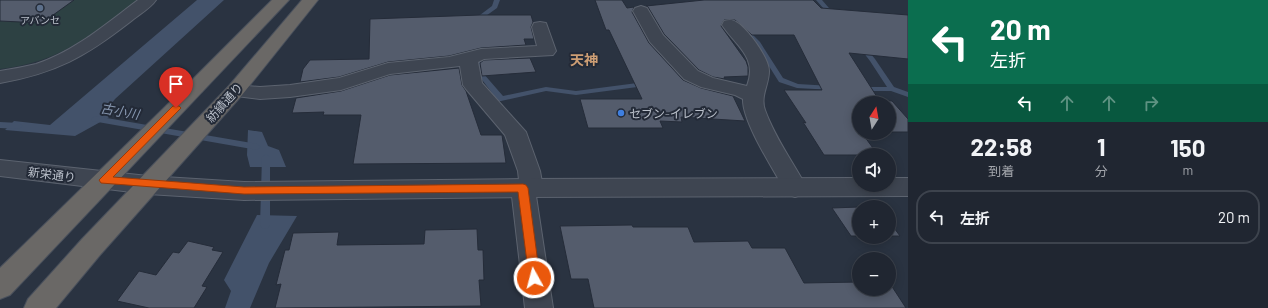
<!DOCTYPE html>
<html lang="ja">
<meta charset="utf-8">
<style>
body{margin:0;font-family:Barlow,"Noto Sans JP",sans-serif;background:#282e39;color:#f1f3f6;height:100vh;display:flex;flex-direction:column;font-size:15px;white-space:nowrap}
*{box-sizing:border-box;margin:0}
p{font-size:13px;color:#a2a5ab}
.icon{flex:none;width:22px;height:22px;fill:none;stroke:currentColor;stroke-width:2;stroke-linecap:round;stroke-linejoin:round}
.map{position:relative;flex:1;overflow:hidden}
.details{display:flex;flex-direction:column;background:#202631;width:360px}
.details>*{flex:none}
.top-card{background:#0b6e4f;color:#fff;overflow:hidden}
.needle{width:26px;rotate:11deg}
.controls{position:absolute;left:852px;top:96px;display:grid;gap:8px}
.controls a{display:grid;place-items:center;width:44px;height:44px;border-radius:50%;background:#202631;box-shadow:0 2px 10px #0003,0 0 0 1px #3d434d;font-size:20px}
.pin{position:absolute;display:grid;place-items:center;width:34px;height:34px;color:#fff;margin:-41px -17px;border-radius:50% 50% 50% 0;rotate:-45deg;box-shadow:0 0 4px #0007}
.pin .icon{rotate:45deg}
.me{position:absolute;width:44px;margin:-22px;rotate:353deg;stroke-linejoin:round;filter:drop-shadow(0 0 3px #0008)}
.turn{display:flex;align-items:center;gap:14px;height:84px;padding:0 16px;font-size:18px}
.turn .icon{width:52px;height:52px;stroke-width:2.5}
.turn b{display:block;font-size:28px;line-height:34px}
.lanes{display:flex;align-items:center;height:38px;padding:0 16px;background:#0003;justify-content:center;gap:20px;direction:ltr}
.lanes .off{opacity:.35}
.eta{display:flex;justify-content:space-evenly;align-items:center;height:68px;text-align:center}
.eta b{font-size:24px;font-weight:700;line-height:28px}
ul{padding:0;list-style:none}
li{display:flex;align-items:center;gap:12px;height:54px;margin:0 8px 6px;padding:0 8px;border:2px solid #3d434d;border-radius:16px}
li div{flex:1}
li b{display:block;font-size:15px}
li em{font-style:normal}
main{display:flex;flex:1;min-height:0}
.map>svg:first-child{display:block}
.green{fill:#2d4143}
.water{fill:#43526a}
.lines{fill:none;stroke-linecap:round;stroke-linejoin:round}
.stream{fill:#43526a;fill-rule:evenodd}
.building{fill:#545c6c;stroke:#252c39}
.minor-casing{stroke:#5c636f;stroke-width:2}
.tertiary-casing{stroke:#5c636f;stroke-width:2}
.trunk-casing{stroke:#49505c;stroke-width:2}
.minor{fill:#3e4551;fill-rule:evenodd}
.tertiary{fill:#3e4551;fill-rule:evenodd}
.trunk{fill:#6a6866;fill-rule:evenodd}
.route{fill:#ea580c;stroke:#983908}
.service-dot{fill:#5c6f8a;stroke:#232a37;stroke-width:1.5}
.shop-dot{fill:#3f7fe0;stroke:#232a37;stroke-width:1.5}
.labels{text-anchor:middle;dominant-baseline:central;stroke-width:4;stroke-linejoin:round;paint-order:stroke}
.far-poi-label{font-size:10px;fill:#bbc1cb;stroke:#232a37}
.street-label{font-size:12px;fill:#bbc1cb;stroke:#232a37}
.poi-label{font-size:12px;fill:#bbc1cb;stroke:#232a37;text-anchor:start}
.water-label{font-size:13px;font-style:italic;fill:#8696af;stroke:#232a37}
.quarter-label{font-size:14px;font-weight:bold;fill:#cd9e74;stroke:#232a37}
</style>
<main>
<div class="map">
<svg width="908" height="308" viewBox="0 0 908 308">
<rect width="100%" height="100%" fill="#2a3341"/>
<path class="green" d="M 0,0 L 138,0 C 91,35 61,62 0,69 Z"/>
<path class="water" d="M 197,0 L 224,0 L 115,99 L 112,103 L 113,107 L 122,110 L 75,136 L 5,130 L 14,121 L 50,125 Z
M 248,130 L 262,132 L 268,146 L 279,150 L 286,167 L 250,167 L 247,155 Z
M 257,215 L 297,216 L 269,263 L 250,308 L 225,308 L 231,291 L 224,280 Z"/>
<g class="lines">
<path class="stream" d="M 494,0 L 500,0 L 497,8 L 476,23 L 472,23 L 472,21 L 492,6 Z
M 718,0 L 724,0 L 738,20 L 760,42 L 783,78 L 798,84 L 831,86 L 833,86 L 835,88 L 833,90 L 797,88 L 779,82 L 755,44 L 734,22 Z
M 816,0 L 822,0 L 835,15 L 835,17 L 831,17 Z
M 863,46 L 865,47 L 875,59 L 894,87 L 908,92 L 908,97 L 891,91 L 860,91 L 858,89 L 860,87 L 887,87 L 870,61 L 860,48 Z
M 480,55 L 483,57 L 483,73 L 503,96 L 546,87 L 576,91 L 645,82 L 648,84 L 645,86 L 576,95 L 546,91 L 501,101 L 498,101 L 477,73 L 477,57 Z
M 95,116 L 257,144 L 261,147 L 257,150 L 92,121 L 91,119 Z
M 0,122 L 19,123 L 23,126 L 19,129 L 0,128 Z
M 266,154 L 270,157 L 270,225 L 268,228 L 265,229 L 262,228 L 260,225 L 262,157 Z"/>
</g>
<path class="building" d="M 0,0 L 74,0 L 42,23 L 0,21 Z
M 595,0 L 622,0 L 627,8 L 634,7 L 632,12 L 649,43 L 683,80 L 701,88 L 733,96 L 745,121 L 681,117 L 682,122 L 660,121 L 663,128 L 588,128 L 580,99 L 642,99 L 609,30 L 606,30 Z
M 704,0 L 813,0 L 821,8 L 908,15 L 908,59 L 849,53 L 879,100 L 892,101 L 908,119 L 908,132 L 889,132 L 889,103 L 859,103 L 859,133 L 862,133 L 878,155 L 824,155 L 803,122 L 806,123 L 784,90 L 822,90 L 794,35 L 752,35 L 735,20 L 724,20 L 721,26 L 746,61 L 748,67 L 748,76 L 724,77 L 725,79 L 713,77 L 699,70 L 664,34 L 648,7 L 646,6 Z
M 480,15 L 531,15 L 533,22 L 531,27 L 534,39 L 524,39 L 526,45 L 481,48 L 449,56 L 388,62 L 339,77 L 300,82 L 303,69 L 310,60 L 369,59 L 370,19 Z
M 530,58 L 536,72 L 482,76 L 480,63 L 484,60 Z
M 459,68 L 462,85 L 466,91 L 481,135 L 502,135 L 506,163 L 353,164 L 361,115 L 323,115 L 324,112 L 292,113 L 296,98 L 341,91 L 390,75 Z
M 859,207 L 859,236 L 851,236 L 832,208 Z
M 889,221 L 900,236 L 889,236 Z
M 632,225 L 633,227 L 688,227 L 694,242 L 748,241 L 752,248 L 785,248 L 804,283 L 859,282 L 859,289 L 889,289 L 889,282 L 906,308 L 594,308 L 588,279 L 571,279 L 560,226 Z
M 477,229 L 478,250 L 483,250 L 484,280 L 479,280 L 481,306 L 275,308 L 281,284 L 276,285 L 285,250 L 289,250 L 293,233 L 339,232 L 337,245 L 424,244 L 425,230 Z
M 188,241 L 214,247 L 212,250 L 223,252 L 202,286 L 207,287 L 194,308 L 149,308 L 117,301 L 139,271 L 156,275 L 173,252 L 179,253 Z"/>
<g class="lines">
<defs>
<path id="minor" d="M 641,6 L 647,8 L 663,35 L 698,71 L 713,78 L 747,86 C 758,57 736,46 722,25 L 724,21 C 728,20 732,19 736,22 C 747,28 769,58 769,71 C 769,85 760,96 765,110 C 775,138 793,162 807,188 L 803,194 L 795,197 L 787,194 C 775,172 742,122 743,99 L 735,95 L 701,87 L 684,79 L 650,42 L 633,11 L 635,8 Z
M 540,22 L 546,23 L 556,51 L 553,55 L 484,59 L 478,62 L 482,83 L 526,132 L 540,171 L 543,188 L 539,194 L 536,196 L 553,308 L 525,308 L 511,188 L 515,182 L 519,180 L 518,171 L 505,135 L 466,89 L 463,85 L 460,66 L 390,74 L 341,90 L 290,97 L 260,99 L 228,95 L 225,91 L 228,87 L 235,85 L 260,87 L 290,85 L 339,78 L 388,63 L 449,57 L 481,49 L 537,46 L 532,27 L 534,23 Z"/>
<path id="tertiary" d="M 138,0 L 156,0 C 150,9 138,15 130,22 C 85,57 56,73 0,83 L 0,71 C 12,69 24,67 36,64 C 75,51 106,24 138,0 Z
M 0,160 L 148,176 L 244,182 L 523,179 L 859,178 L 859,185 L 889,185 L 889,178 L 908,178 L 908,196 L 523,197 L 244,200 L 148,194 L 0,176 Z"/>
<path id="trunk" d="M 272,0 L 289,0 L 10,295 L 0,299 L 0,268 L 169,103 Z
M 302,0 L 318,0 L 242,95 L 100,255 L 56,308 L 24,308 L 28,299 L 82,239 L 228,87 Z"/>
</defs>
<use href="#minor" class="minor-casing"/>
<use href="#tertiary" class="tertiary-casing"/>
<use href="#trunk" class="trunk-casing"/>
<use href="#minor" class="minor"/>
<use href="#tertiary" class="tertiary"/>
<use href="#trunk" class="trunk"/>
</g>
<path class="route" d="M 173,106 L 179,106 L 181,108 L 113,177 L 244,187 L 523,184 L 526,185 L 528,188 L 540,278 L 538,282 L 534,283 L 531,282 L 529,278 L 518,192 L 244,194 L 101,183 L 99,180 Z"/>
<circle class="service-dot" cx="40" cy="8" r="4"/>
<circle class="shop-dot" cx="621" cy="113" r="4"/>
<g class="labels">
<g class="far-poi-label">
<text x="40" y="20">アバンセ</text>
</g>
<g class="street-label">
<text transform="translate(224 102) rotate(-48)">紡績通り</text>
<text transform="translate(52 174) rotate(7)">新栄通り</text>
</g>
<g class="poi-label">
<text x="629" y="113">セブン-イレブン</text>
</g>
<g class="water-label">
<text transform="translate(120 111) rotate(10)">古小川</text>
</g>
<g class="quarter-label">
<text x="584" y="59">天神</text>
</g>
</g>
</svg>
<div class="controls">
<a><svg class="needle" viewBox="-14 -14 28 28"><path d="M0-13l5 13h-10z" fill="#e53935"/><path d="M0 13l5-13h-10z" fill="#a2a5ab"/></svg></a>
<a><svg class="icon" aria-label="sound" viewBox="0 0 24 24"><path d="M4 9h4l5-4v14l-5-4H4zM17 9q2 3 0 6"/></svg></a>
<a>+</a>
<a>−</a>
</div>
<div class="pin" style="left:176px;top:108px;background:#d93025"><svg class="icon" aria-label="arrive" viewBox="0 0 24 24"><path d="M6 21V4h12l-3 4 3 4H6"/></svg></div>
<svg class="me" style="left:534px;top:278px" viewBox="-20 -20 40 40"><circle r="17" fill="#ea580c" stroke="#fff" stroke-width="3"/><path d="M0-11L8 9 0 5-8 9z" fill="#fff"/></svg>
</div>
<section class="details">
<div class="top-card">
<div class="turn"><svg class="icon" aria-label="left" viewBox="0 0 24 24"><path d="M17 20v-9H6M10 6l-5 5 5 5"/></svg><div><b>20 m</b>左折</div></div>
<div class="lanes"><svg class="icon" aria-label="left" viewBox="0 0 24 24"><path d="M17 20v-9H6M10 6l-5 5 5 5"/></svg><svg class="icon off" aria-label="ahead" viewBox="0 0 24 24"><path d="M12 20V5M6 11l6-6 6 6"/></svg><svg class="icon off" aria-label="ahead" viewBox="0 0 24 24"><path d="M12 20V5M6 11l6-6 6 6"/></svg><svg class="icon off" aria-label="right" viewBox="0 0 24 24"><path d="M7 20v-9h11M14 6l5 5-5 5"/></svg></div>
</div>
<div class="eta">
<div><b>22:58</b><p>到着</p></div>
<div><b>1</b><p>分</p></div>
<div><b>150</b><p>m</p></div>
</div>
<ul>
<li><svg class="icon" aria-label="left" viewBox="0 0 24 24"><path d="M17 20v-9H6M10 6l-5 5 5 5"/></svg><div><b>左折</b></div><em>20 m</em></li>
</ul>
</section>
</main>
